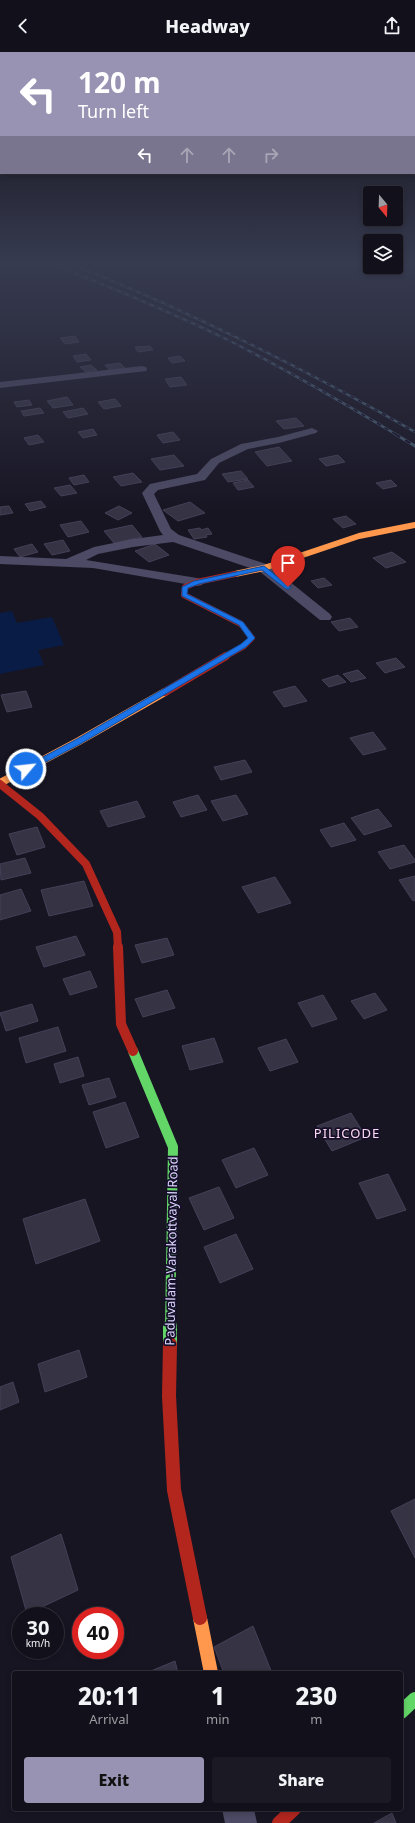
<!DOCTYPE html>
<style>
body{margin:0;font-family:"Noto Sans",sans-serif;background:#1b1923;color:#f1f3f6;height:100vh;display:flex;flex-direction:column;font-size:15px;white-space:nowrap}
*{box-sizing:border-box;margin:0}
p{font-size:13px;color:#9c9da2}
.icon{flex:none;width:22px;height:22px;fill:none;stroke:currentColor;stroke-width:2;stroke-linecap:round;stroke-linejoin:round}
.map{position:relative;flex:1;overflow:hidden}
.side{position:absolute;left:12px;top:1619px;width:391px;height:140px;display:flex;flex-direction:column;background:#12101a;border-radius:4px;box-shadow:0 2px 6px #0003,0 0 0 1px #313039}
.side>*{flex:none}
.banner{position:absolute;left:0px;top:0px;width:415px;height:122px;box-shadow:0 2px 6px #0003,0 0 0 1px #313039;background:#9893b2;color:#fff;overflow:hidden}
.needle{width:26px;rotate:161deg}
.tools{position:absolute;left:363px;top:134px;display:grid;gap:8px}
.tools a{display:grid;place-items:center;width:40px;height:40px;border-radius:4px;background:#12101a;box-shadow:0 2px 6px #0003,0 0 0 1px #313039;font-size:20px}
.speed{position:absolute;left:12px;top:1555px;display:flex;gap:8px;font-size:20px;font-weight:700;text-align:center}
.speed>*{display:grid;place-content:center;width:52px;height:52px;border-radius:50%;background:#12101a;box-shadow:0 2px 6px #0003,0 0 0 1px #313039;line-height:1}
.speed small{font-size:10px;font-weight:400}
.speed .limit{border:6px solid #d22;background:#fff;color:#111}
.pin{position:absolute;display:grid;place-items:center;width:34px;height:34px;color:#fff;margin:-41px -17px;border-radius:50% 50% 50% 0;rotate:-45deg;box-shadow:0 0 4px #0007}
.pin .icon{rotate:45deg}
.me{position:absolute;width:44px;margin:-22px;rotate:62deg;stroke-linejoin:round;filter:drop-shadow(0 0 3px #0008)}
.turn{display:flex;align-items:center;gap:14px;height:84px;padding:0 12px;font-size:18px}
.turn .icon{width:52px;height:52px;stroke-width:2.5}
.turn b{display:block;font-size:28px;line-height:34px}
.lanes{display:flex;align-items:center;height:38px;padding:0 12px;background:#0003;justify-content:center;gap:20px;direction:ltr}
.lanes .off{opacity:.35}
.eta{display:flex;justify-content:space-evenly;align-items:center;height:68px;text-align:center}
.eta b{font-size:24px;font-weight:800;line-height:28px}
.cta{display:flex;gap:8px;margin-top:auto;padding:8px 12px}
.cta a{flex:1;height:46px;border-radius:4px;background:#9893b2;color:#111;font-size:16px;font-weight:800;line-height:46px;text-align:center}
.cta a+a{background:#1b1923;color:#f1f3f6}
header{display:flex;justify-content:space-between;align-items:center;height:52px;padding:0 12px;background:#12101a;font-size:18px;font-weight:800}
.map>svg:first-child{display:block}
.water{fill:#091c46}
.building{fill:#363345;stroke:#454057}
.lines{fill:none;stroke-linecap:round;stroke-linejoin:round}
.street{fill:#4c4a64;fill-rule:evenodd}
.fast-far1{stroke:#63d668;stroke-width:10}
.fast{stroke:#63d668;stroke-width:14}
.slow-far2{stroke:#ff974d;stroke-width:6}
.slow-far1{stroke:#ff974d;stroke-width:8}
.slow{stroke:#ff974d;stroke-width:14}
.jam-far3{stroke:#b3261e;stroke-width:6}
.jam-far2{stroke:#b3261e;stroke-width:8}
.jam-far1{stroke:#b3261e;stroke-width:10}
.jam{stroke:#b3261e;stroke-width:14}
.rail-far1-casing{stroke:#45596d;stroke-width:2.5}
.rail-casing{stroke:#45596d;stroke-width:3}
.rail-far1{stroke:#150f29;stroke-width:1.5;stroke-dasharray:4.5;stroke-linecap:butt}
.rail{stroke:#150f29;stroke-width:2;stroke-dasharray:6;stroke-linecap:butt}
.route{fill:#1a73e8;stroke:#114b97}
.labels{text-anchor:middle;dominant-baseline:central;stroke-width:3.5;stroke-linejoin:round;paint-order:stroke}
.quarter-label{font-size:13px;letter-spacing:1px;fill:#ffd9f0;stroke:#150f29}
.near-street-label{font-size:13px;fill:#ddd7ff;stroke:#150f29}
</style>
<header><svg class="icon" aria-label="back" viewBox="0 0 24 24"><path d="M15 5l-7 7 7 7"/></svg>Headway<svg class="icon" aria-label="share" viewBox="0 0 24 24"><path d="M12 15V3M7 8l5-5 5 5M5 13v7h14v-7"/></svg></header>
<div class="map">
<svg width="415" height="1771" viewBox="0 0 415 1771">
<rect width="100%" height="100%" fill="#181523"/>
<path class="water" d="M 12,559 L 17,571 L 52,565 L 64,593 L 38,598 L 44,613 L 0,622 L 0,561 Z"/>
<path class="building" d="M 75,284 L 79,290 L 65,292 L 60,286 Z
M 150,294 L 153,298 L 138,300 L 135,295 Z
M 86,302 L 91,308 L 77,310 L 73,304 Z
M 180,304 L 185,309 L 172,311 L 168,306 Z
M 120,311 L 125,316 L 110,319 L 105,313 Z
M 91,313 L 97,318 L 86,320 L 80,315 Z
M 181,325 L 187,333 L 170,335 L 165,327 Z
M 67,345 L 73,353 L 53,356 L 47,349 Z
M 115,347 L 121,354 L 104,357 L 98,350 Z
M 29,348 L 32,353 L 17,355 L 14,350 Z
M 40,356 L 44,361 L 24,364 L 21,359 Z
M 83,356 L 88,362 L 68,366 L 63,360 Z
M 296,366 L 304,374 L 284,377 L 276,369 Z
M 93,377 L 97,383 L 83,386 L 78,380 Z
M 173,380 L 180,388 L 163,391 L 157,383 Z
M 38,383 L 44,390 L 29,393 L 24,386 Z
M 279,395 L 292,409 L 267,414 L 255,400 Z
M 174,403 L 184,414 L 160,418 L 151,407 Z
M 338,403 L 345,410 L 326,414 L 319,407 Z
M 241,419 L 248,427 L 228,430 L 222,422 Z
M 133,421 L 142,430 L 121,434 L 113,425 Z
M 84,423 L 89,430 L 74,433 L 69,426 Z
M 248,428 L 254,435 L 238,438 L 233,431 Z
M 391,428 L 397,434 L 383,437 L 376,431 Z
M 70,433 L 77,441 L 61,444 L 54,436 Z
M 41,449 L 46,455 L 30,459 L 25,452 Z
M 190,450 L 205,461 L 178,469 L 163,458 Z
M 9,454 L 13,461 L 0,463 L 0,455 Z
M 119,454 L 132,461 L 118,468 L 105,461 Z
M 346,464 L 356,472 L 343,476 L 333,467 Z
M 81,469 L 89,480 L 68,485 L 60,473 Z
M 132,473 L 142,485 L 114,491 L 104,479 Z
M 200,476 L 201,478 L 208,476 L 212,482 L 206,483 L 207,485 L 194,487 L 188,478 Z
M 63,488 L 70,499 L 52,503 L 44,492 Z
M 32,492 L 38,500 L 20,505 L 14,497 Z
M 155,492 L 169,503 L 149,510 L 135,499 Z
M 392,500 L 406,510 L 386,516 L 373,506 Z
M 324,526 L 332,533 L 318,536 L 311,529 Z
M 350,566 L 358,575 L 339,579 L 331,570 Z
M 396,606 L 405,615 L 385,621 L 376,611 Z
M 358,618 L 366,626 L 351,630 L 343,622 Z
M 338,623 L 346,630 L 329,635 L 322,628 Z
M 295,634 L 307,649 L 284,655 L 273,640 Z
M 26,639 L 32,655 L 7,660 L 1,643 Z
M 373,680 L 386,697 L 363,703 L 350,686 Z
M 245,708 L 252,720 L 221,728 L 214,715 Z
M 198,743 L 207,758 L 181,765 L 173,750 Z
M 236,743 L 248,762 L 223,769 L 211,749 Z
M 137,749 L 145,765 L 108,775 L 100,759 Z
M 378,757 L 392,774 L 364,783 L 351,766 Z
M 344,771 L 356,788 L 331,795 L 320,778 Z
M 37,775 L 45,795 L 17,803 L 9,782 Z
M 404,793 L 415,808 L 415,810 L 390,817 L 378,800 Z
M 25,806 L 31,821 L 1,828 L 0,812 Z
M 415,824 L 415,848 L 413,849 L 399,828 Z
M 275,825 L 291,851 L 258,861 L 242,835 Z
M 84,829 L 93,854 L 49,864 L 41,838 Z
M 21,837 L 31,859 L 0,868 L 0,843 Z
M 76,884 L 85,903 L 44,915 L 36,895 Z
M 167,886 L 174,903 L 142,911 L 135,893 Z
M 90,919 L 97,935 L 70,943 L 63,927 Z
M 167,938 L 175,956 L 143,965 L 135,947 Z
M 375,941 L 387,958 L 364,967 L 351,949 Z
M 323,943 L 337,967 L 312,975 L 298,951 Z
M 32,952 L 38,969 L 6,979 L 0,961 Z
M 58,975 L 66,999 L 26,1011 L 19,986 Z
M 214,986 L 223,1010 L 190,1018 L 182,994 Z
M 286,987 L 298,1010 L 270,1019 L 258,996 Z
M 78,1005 L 84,1024 L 60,1031 L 54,1012 Z
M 109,1026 L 116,1045 L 89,1053 L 82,1033 Z
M 125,1050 L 139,1085 L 106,1096 L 93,1060 Z
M 351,1061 L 366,1085 L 332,1099 L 317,1074 Z
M 254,1096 L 268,1123 L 236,1136 L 222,1108 Z
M 388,1122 L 406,1158 L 377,1167 L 359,1131 Z
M 219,1135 L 234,1166 L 204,1178 L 189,1146 Z
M 85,1147 L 100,1189 L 36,1212 L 23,1167 Z
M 236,1182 L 253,1217 L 220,1231 L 204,1195 Z
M 79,1298 L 87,1325 L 45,1340 L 38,1312 Z
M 13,1330 L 19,1350 L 0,1358 L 0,1335 Z
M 415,1447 L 415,1506 L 391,1459 Z
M 61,1482 L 78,1538 L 27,1562 L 11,1505 Z
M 253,1574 L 272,1621 L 224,1621 L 214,1595 Z
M 175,1609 L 178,1621 L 146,1621 Z
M 392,1761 L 396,1771 L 374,1771 Z"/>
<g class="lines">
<path class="street" d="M 142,314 L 146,315 L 147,317 L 146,319 L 0,336 L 0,330 Z
M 312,376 L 318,379 L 316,381 L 279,391 L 248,397 L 219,411 L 205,428 L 158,438 L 154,442 L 171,477 L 179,483 L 269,513 L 330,562 L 332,565 L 330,568 L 320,568 L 259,519 L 173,490 L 133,495 L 98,502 L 86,508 L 197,526 L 202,527 L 204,530 L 202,533 L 197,534 L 93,516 L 0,512 L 0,504 L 66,507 L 94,495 L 133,487 L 163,483 L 160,479 L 142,441 L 150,432 L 197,422 L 211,407 L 241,392 L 278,385 Z
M 222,1757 L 254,1757 L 257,1771 L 225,1771 Z"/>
<path class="fast-far1" d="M 133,999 L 173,1095 L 170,1275"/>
<path class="fast" d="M 170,1292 L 170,1274
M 401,1660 L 415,1647"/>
<path class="slow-far2" d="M 235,522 L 264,516 L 359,484 L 415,473"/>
<path class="slow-far1" d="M 0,731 L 79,689 L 165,640"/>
<path class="slow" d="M 200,1566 L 211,1621"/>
<path class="jam-far3" d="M 224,605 L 244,594 L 252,586 L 241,572 L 184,543 L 185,535 L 197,530 L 235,522"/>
<path class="jam-far2" d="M 165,640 L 226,604
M 0,732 L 40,764 L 86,812 L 117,880 L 118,896"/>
<path class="jam-far1" d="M 118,895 L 121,972 L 133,999"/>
<path class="jam" d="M 170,1292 L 169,1344 L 174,1438 L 200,1566
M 279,1771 L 294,1757"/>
<defs>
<path id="rail-far1" d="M 54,213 C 113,236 173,261 230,289 C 287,318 342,350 397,383
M 74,213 C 194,261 303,316 415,380"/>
<path id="rail" d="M 395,382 L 415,394"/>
</defs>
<use href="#rail-far1" class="rail-far1-casing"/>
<use href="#rail" class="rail-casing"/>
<use href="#rail-far1" class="rail-far1"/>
<use href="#rail" class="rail"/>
</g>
<linearGradient id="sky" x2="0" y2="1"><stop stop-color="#0d0c13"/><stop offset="0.46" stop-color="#373b50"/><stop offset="1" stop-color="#373b50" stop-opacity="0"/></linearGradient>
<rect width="415" height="460" fill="url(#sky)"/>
<path class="route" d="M 264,514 L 290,534 L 290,537 L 286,537 L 262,518 L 199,532 L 188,536 L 187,542 L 243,570 L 255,586 L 246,595 L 82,691 L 29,719 L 24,719 L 24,715 L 77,687 L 241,592 L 248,586 L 239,573 L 182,544 L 182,535 L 194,529 Z"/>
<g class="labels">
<g class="quarter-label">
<text x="347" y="1081">PILICODE</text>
</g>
<g class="near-street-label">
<text transform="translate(171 1199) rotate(-89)">Paduvalam-Varakottvayal Road</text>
</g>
</g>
</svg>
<div class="tools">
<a><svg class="needle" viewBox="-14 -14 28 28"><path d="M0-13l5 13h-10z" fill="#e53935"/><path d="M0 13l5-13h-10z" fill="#9c9da2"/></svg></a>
<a><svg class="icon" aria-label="layers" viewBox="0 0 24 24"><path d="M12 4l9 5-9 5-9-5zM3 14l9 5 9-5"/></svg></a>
</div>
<div class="speed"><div>30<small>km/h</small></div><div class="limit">40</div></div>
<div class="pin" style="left:288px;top:535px;background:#d93025"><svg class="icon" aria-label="arrive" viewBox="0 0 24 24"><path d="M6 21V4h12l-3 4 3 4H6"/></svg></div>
<svg class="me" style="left:26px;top:717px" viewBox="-20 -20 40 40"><circle r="17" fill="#1a73e8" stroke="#fff" stroke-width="3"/><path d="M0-11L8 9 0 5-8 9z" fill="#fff"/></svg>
<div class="banner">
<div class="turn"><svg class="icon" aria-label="left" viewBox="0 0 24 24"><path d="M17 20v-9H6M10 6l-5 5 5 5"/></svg><div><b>120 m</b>Turn left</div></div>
<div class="lanes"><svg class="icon" aria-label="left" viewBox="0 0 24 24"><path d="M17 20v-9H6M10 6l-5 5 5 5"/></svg><svg class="icon off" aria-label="ahead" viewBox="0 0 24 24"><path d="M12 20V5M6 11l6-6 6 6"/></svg><svg class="icon off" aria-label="ahead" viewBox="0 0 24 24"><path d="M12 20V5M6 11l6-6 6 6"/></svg><svg class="icon off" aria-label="right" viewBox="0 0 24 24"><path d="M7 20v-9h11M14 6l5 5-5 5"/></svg></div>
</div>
<section class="side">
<div class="eta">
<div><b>20:11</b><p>Arrival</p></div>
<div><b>1</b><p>min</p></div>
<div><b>230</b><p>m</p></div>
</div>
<div class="cta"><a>Exit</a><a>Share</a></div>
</section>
</div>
